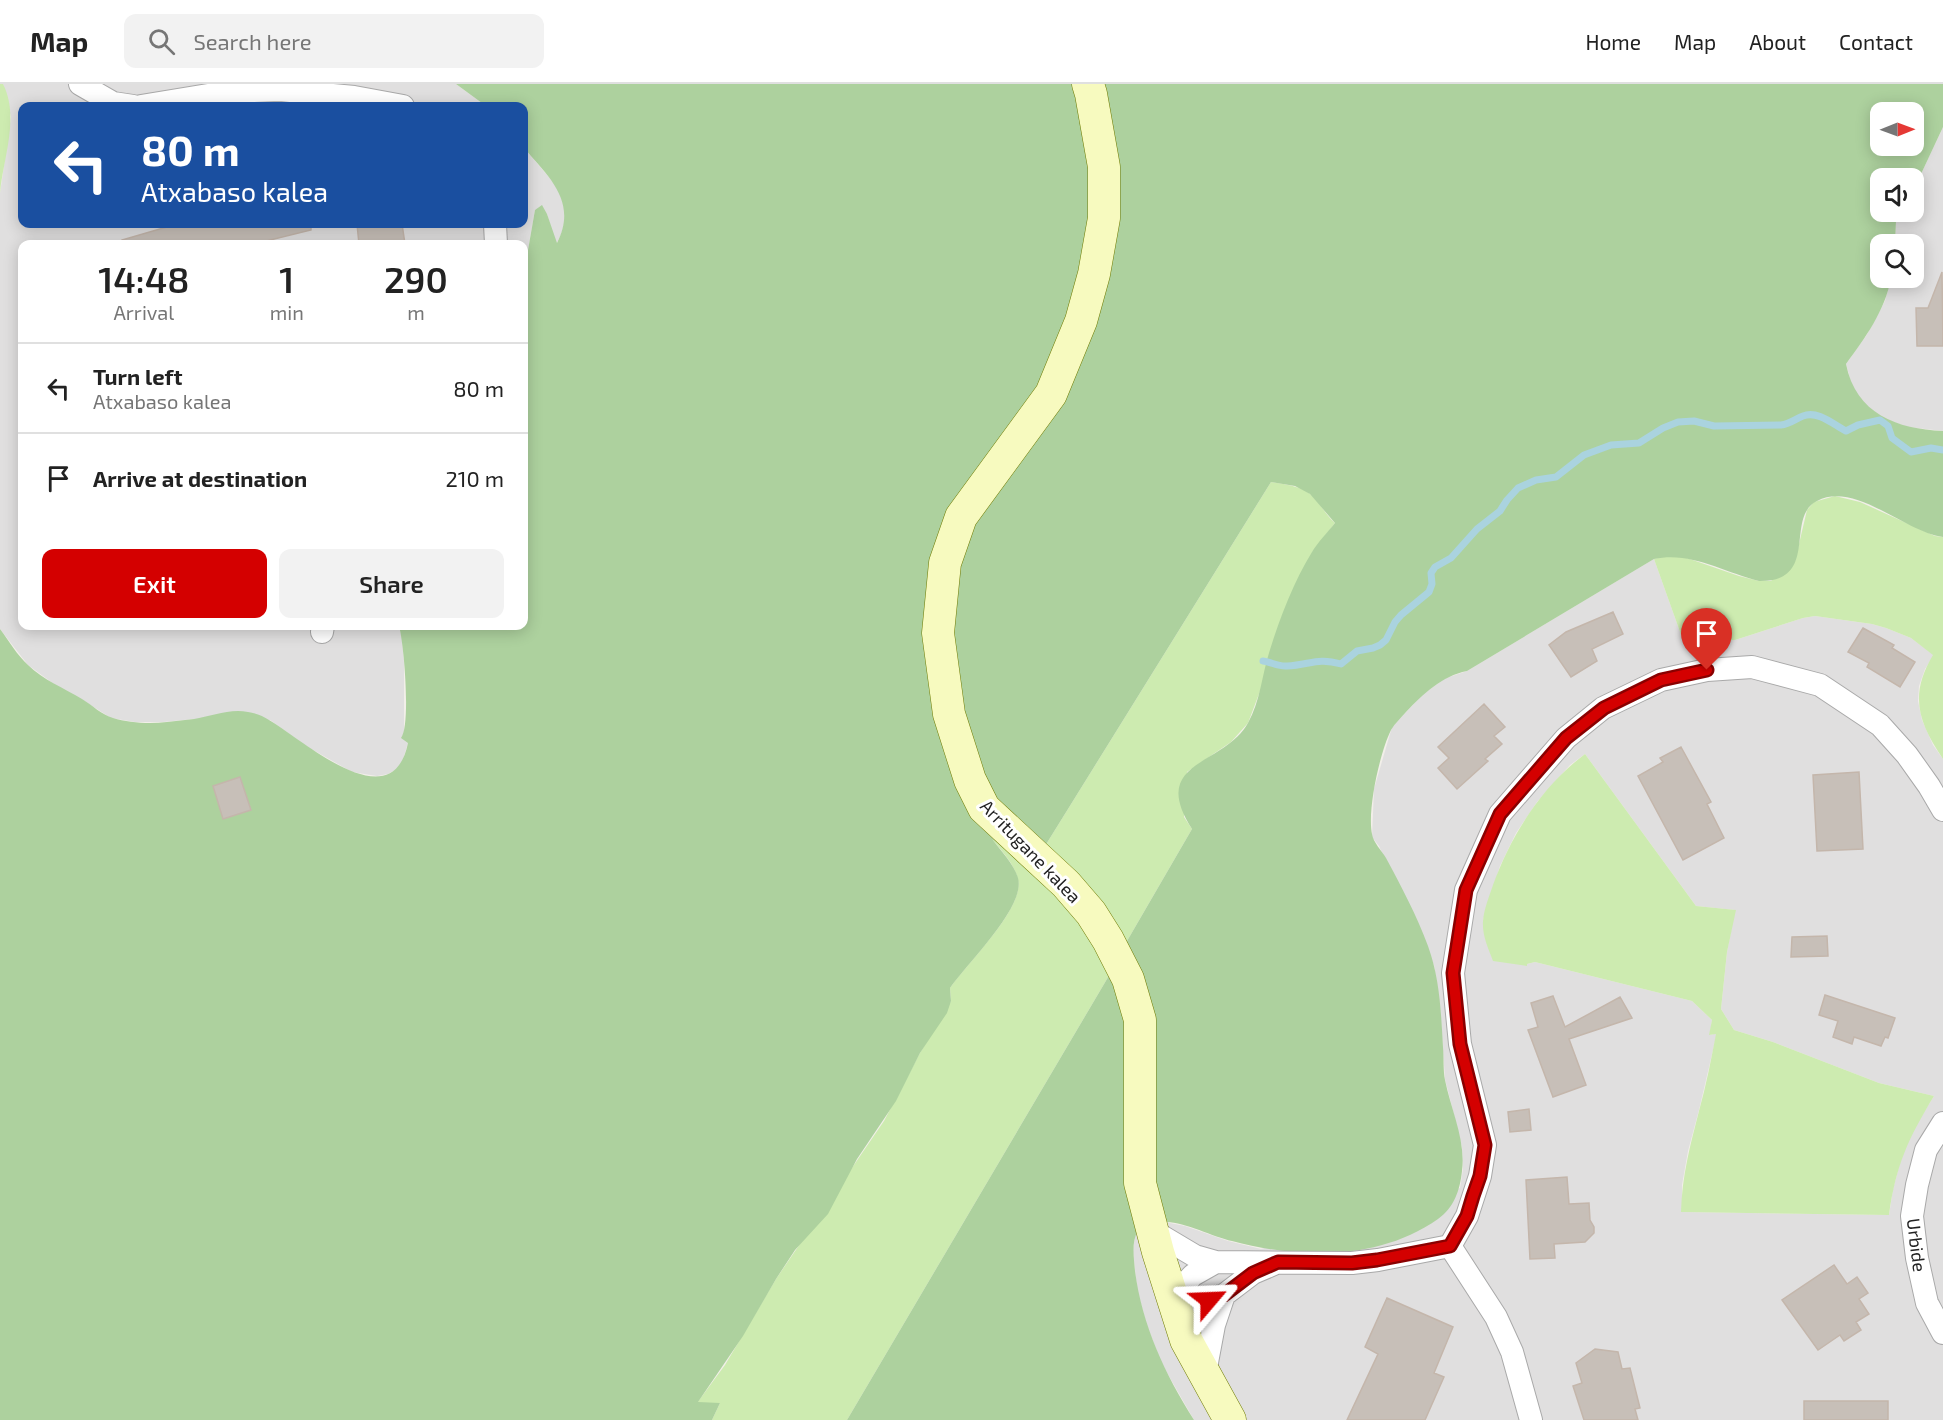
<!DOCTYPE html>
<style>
body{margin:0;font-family:"Exo 2",sans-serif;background:#f2f2f2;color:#222;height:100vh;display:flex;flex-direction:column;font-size:22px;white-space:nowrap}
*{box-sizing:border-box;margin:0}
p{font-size:20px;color:#767676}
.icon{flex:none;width:33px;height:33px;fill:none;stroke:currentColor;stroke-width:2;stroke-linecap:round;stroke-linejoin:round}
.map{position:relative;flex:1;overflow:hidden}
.sheet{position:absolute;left:18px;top:156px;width:510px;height:390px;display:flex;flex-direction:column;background:#fff;border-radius:12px;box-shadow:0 3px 15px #0003}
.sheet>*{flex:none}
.banner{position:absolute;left:18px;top:18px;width:510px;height:126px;border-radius:12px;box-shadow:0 3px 15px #0003;background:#1a4fa0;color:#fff;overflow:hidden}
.needle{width:39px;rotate:89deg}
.tools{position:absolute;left:1870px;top:18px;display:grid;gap:12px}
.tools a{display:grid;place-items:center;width:54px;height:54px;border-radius:12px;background:#fff;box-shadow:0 3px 15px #0003;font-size:30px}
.pin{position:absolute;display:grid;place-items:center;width:51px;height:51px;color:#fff;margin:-62px -26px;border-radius:50% 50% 50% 0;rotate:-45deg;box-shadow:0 0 6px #0007}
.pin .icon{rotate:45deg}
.me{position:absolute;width:66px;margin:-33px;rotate:64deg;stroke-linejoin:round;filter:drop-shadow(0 0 4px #0008)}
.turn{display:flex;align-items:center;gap:21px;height:126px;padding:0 24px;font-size:27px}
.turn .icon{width:78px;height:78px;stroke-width:2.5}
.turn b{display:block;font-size:42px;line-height:51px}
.eta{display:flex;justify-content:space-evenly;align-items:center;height:102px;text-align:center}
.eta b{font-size:36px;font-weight:600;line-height:42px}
.cta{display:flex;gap:12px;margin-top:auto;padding:12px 24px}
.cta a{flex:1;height:69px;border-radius:12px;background:#d40000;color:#fff;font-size:24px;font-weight:600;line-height:69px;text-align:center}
.cta a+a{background:#f2f2f2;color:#222}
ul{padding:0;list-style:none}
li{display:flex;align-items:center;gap:18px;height:90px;padding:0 24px;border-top:2px solid #e0e0e0}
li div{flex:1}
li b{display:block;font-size:22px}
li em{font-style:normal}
header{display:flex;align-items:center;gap:36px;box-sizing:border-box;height:84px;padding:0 30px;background:#fff;border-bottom:2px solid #e0e0e0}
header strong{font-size:28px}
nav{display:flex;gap:33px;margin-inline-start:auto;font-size:21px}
.search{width:420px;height:54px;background:#f2f2f2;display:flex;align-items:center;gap:15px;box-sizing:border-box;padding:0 21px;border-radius:12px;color:#767676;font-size:22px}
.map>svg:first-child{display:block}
.residential{fill:#e0dfdf;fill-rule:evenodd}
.grass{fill:#cdebb0}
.forest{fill:#add19e;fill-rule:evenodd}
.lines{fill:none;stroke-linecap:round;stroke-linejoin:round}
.stream{stroke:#aad3df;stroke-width:7}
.building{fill:#c7bfb8;stroke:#c4b6ab;stroke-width:1.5}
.street-casing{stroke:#a9a9a9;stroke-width:24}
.secondary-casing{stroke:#707d05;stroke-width:33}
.street{stroke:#fff;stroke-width:22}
.secondary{stroke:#f7fabf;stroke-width:32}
.route-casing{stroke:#8a0000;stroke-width:15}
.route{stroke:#d40000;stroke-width:10}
.labels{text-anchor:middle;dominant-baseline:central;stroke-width:6;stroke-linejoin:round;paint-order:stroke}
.street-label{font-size:18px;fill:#222;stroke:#fff}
</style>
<header>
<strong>Map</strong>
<div class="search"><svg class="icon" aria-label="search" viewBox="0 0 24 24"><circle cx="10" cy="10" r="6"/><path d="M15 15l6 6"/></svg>Search here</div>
<nav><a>Home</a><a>Map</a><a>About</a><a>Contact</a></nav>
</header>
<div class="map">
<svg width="1943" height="1336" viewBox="0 0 1943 1336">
<rect width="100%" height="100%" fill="#f2efe9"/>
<path class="residential" d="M 3,0 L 456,0 L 486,22 L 22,22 L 22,140 L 524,140 L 524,64 L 554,99 L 560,110 L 565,125 L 565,137 L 561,151 L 556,160 L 547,130 L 535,126 L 524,189 L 524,160 L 22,160 L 22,542 L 399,542 L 402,554 L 404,578 L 404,650 L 408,659 L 402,679 L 397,685 L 388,690 L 377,692 L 352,688 L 306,662 L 270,636 L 194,635 L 163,638 L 135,638 L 111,634 L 81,615 L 58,603 L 28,581 L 0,545 L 0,109 L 11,33 Z
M 1943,43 L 1943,347 L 1907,343 L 1883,334 L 1872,326 L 1862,318 L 1852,302 L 1846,280 L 1866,252 L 1885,217 L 1891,194 L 1914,194 L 1914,160 L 1895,160 L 1896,137 L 1901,128 L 1914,128 L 1914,105 Z
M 1654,475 L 1684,559 L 1735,556 L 1803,534 L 1815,532 L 1872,540 L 1886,544 L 1911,554 L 1934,571 L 1925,585 L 1919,602 L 1918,617 L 1922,636 L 1933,661 L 1943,675 L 1943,1336 L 1194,1336 L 1162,1280 L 1147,1242 L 1137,1205 L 1133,1167 L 1135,1152 L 1138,1146 L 1165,1138 L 1185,1142 L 1228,1157 L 1261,1165 L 1460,1104 L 1463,1085 L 1462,1063 L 1445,995 L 1440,923 L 1434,881 L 1379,762 L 1372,753 L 1374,705 L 1392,643 L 1423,610 L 1446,594 L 1467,587 ZM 1585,670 L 1696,822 L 1735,826 L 1727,868 L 1721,925 L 1734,946 L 1773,958 L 1879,999 L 1934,1012 L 1913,1046 L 1901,1075 L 1893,1105 L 1889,1131 L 1682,1128 L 1682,1101 L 1688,1067 L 1699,1026 L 1717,949 L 1710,951 L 1712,936 L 1692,917 L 1535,878 L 1527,880 L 1483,836 L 1500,782 L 1516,749 L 1537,718 L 1570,681 Z"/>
<path class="grass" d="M 0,0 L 3,0 C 20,33 3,75 0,109 Z
M 1271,398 C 1287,401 1306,402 1316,416 C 1323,424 1327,432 1335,439 L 1313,467 L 1248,639 L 1231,658 L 1187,688 L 1184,733 L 1192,745 L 1116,876 L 1117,878 L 847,1336 L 712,1336 L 720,1319 L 697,1319 L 725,1281 L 776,1195 L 884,1037 L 920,969 L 951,917 L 950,904 C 967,879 1024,825 1018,796 C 1015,780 1000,765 990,753 L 1032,783 Z
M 1835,412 L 1860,418 L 1935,452 L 1943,453 L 1943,675 C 1918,638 1909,611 1933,571 L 1911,554 L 1886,544 L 1872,540 L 1815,532 L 1803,534 L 1735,556 L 1684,559 L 1654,475 L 1666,472 L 1684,473 L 1739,492 L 1759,497 L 1771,497 L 1795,477 L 1807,426 L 1814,418 Z
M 1585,670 L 1696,822 L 1736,826 L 1727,868 L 1721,925 L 1734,946 L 1773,958 L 1879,999 L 1934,1012 C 1908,1055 1896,1081 1889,1131 L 1681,1128 C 1682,1092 1690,1062 1699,1027 C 1706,1002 1711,976 1716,950 L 1709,951 L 1712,936 L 1692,917 L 1535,878 L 1527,880 L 1527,882 L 1493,877 C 1488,864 1482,851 1483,837 C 1484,825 1489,813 1493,801 C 1511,751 1542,702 1585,670 Z"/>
<path class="forest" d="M 456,0 L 1943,0 L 1943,43 L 1914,105 L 1914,94 L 1881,94 L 1881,128 L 1901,128 L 1896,137 L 1895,160 L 1881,160 L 1881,194 L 1891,194 C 1885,227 1865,254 1846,280 C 1856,330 1897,345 1943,347 L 1943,453 C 1905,448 1855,397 1817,417 C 1784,433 1821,498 1759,497 C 1723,488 1691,467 1654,475 L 1467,587 C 1442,592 1423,610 1406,628 C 1401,634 1395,639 1391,646 C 1380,668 1367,726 1372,750 C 1373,758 1382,767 1386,774 C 1401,802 1417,832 1428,862 C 1440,895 1441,929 1443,963 C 1444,974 1443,986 1445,996 C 1451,1026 1466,1056 1462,1087 C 1460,1106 1454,1124 1438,1135 C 1378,1177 1300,1175 1232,1157 C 1213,1153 1183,1137 1165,1138 C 1156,1138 1146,1144 1138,1146 C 1131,1159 1134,1173 1135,1187 C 1142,1241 1165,1290 1194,1336 L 847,1336 L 1117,878 L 1116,876 L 1192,745 C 1148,676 1223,683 1248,639 C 1260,618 1262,591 1269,569 C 1279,536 1294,497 1312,468 C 1318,458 1327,449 1335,439 L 1310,410 L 1295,402 L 1271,398 L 1032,783 L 992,755 C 1001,767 1014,780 1018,794 C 1026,823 967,879 950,904 L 951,917 L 947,929 L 920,969 L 896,1017 L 857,1075 L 828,1130 L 795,1166 L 776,1195 L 743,1252 L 698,1318 L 720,1319 L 712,1336 L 0,1336 L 0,545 C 9,557 17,571 28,581 C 43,596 64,604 82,615 C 92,621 102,631 113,634 C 129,639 150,640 167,638 C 176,637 185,636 194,635 C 211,632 231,624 248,628 C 255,629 263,632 269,636 C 302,655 392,738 408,659 L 401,654 C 411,642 404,559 399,542 L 524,542 L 524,189 L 535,126 L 542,121 L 547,130 L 557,159 C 578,118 549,93 524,64 L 524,22 L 486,22 ZM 1881,28 L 1914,28 L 1914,62 L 1881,62 Z"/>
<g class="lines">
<path class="stream" d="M 1263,577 C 1271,578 1279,583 1287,582 C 1310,581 1317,573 1341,580 L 1357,567 L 1373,564 L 1380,561 L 1386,556 L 1395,538 L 1401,531 L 1429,508 L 1432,500 L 1431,489 L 1435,483 L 1451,474 L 1477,445 L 1500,427 L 1507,416 L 1518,404 L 1536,396 L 1556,393 L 1584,371 L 1611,361 L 1639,359 L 1663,344 L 1678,338 L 1694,337 L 1714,342 L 1781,341 C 1790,340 1795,335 1803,332 C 1818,326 1834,341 1846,347 L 1858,341 L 1880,336 L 1888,342 L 1892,354 L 1911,368 L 1931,364 L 1943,366"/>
</g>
<path class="building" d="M 177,140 L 311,140 L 311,146 L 254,160 L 123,160 L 122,156 Z
M 357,140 L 402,140 L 405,160 L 359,160 Z
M 1942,188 L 1943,262 L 1917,262 L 1916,224 L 1928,224 Z
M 1613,528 L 1623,550 L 1592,565 L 1597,577 L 1571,593 L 1549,561 L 1566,548 Z
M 1863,544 L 1894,561 L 1892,564 L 1915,578 L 1900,603 L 1867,583 L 1869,579 L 1848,568 Z
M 1484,620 L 1505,643 L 1494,652 L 1502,660 L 1485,675 L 1488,677 L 1457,705 L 1438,684 L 1449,674 L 1438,663 Z
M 1681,663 L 1711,718 L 1707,720 L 1724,754 L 1683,776 L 1638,692 L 1663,678 L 1660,674 Z
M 1859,688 L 1863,765 L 1817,767 L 1813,691 Z
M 240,693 L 251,726 L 223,735 L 213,702 Z
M 1827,852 L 1828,872 L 1791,873 L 1792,853 Z
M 1825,911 L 1895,934 L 1888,954 L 1885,953 L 1881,962 L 1854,953 L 1852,960 L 1833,953 L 1838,937 L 1819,931 Z
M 1553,912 L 1565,943 L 1620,913 L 1632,934 L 1569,955 L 1586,1001 L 1553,1013 L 1528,946 L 1538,943 L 1531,919 Z
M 1529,1025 L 1531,1046 L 1510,1048 L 1508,1028 Z
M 1567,1093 L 1569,1120 L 1589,1119 L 1590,1136 L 1594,1143 L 1594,1149 L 1585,1158 L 1554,1160 L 1555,1174 L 1530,1175 L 1526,1096 Z
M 1834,1181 L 1847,1200 L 1857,1193 L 1868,1209 L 1859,1215 L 1869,1230 L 1856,1238 L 1861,1246 L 1844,1257 L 1840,1251 L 1818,1266 L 1782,1216 Z
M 1387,1214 L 1453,1243 L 1434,1289 L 1444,1293 L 1425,1336 L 1347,1336 L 1378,1270 L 1365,1263 Z
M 1595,1265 L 1618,1268 L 1622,1285 L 1630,1284 L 1640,1324 L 1635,1325 L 1638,1336 L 1584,1336 L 1573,1302 L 1582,1299 L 1576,1279 Z
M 1804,1317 L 1888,1317 L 1888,1336 L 1804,1336 Z"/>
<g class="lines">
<defs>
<path id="street" d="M 80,0 L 113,19 L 133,22
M 141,22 L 227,8 L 280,6 L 354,13 L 403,22
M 495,140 L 496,160
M 322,548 L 323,542
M 1943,1039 L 1926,1066 L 1917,1101 L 1912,1132 L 1917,1174 L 1927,1219 L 1943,1249
M 1153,1147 L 1195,1172 L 1216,1178
M 1450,1162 L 1496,1233 L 1512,1268 L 1531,1336
M 1172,1213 L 1193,1191 L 1216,1178 L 1352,1179 L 1378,1176 L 1450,1162 L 1467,1132 L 1480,1092 L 1485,1061 L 1460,960 L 1453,889 L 1466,806 L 1500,730 L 1566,654 L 1603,624 L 1661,596 L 1707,586 L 1752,583 L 1820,601 L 1880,641 L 1907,671 L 1929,702 L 1943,726
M 1172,1213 L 1202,1218 L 1224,1211 L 1253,1189 L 1274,1180
M 1205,1289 L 1214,1241 L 1224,1211"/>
<path id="secondary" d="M 1088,0 L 1091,10 L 1104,83 L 1104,134 L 1094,190 L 1081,237 L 1051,310 L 961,433 L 945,479 L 938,549 L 949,630 L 970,696 L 984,724 L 1066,800 L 1091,829 L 1108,856 L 1128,895 L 1140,936 L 1140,1099 L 1158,1168 L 1186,1256 L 1230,1336"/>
</defs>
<use href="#street" class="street-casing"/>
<use href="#secondary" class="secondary-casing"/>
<use href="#street" class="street"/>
<use href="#secondary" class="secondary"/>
</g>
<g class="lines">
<defs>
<path id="route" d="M 1209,1216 L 1224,1211 L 1253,1189 L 1278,1178 L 1352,1179 L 1377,1176 L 1450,1162 L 1467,1132 L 1473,1112 L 1480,1092 L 1485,1061 L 1460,960 L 1453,889 L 1466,806 L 1500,730 L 1566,654 L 1604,624 L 1661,596 L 1707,586"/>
</defs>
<use href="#route" class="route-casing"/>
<use href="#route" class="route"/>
</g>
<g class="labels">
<g class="street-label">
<text transform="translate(1031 767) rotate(46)">Arritugane kalea</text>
<text transform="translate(1917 1161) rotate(83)">Urbide</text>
</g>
</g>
</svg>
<div class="tools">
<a><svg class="needle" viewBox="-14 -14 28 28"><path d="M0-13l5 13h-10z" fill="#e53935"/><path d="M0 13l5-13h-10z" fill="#767676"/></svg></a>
<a><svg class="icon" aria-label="sound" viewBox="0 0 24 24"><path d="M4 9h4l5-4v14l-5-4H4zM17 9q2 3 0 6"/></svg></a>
<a><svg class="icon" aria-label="search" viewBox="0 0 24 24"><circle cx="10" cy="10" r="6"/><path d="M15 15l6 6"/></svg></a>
</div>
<div class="pin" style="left:1707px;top:586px;background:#d93025"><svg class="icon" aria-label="arrive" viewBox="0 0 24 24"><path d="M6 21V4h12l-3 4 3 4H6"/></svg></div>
<svg class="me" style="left:1209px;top:1216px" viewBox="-20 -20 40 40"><path d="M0-17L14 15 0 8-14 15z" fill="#d40000" stroke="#fff" stroke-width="4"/></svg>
<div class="banner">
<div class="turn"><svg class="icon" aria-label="left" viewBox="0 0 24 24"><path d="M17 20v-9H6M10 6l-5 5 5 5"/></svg><div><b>80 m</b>Atxabaso kalea</div></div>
</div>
<section class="sheet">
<div class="eta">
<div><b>14:48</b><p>Arrival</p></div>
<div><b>1</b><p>min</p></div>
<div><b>290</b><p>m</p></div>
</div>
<ul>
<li><svg class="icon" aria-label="left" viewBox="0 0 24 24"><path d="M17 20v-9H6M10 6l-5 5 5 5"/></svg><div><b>Turn left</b><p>Atxabaso kalea</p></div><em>80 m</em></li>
<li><svg class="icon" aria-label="arrive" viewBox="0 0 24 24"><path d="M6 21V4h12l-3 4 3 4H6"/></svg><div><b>Arrive at destination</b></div><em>210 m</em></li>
</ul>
<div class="cta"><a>Exit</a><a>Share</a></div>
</section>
</div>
